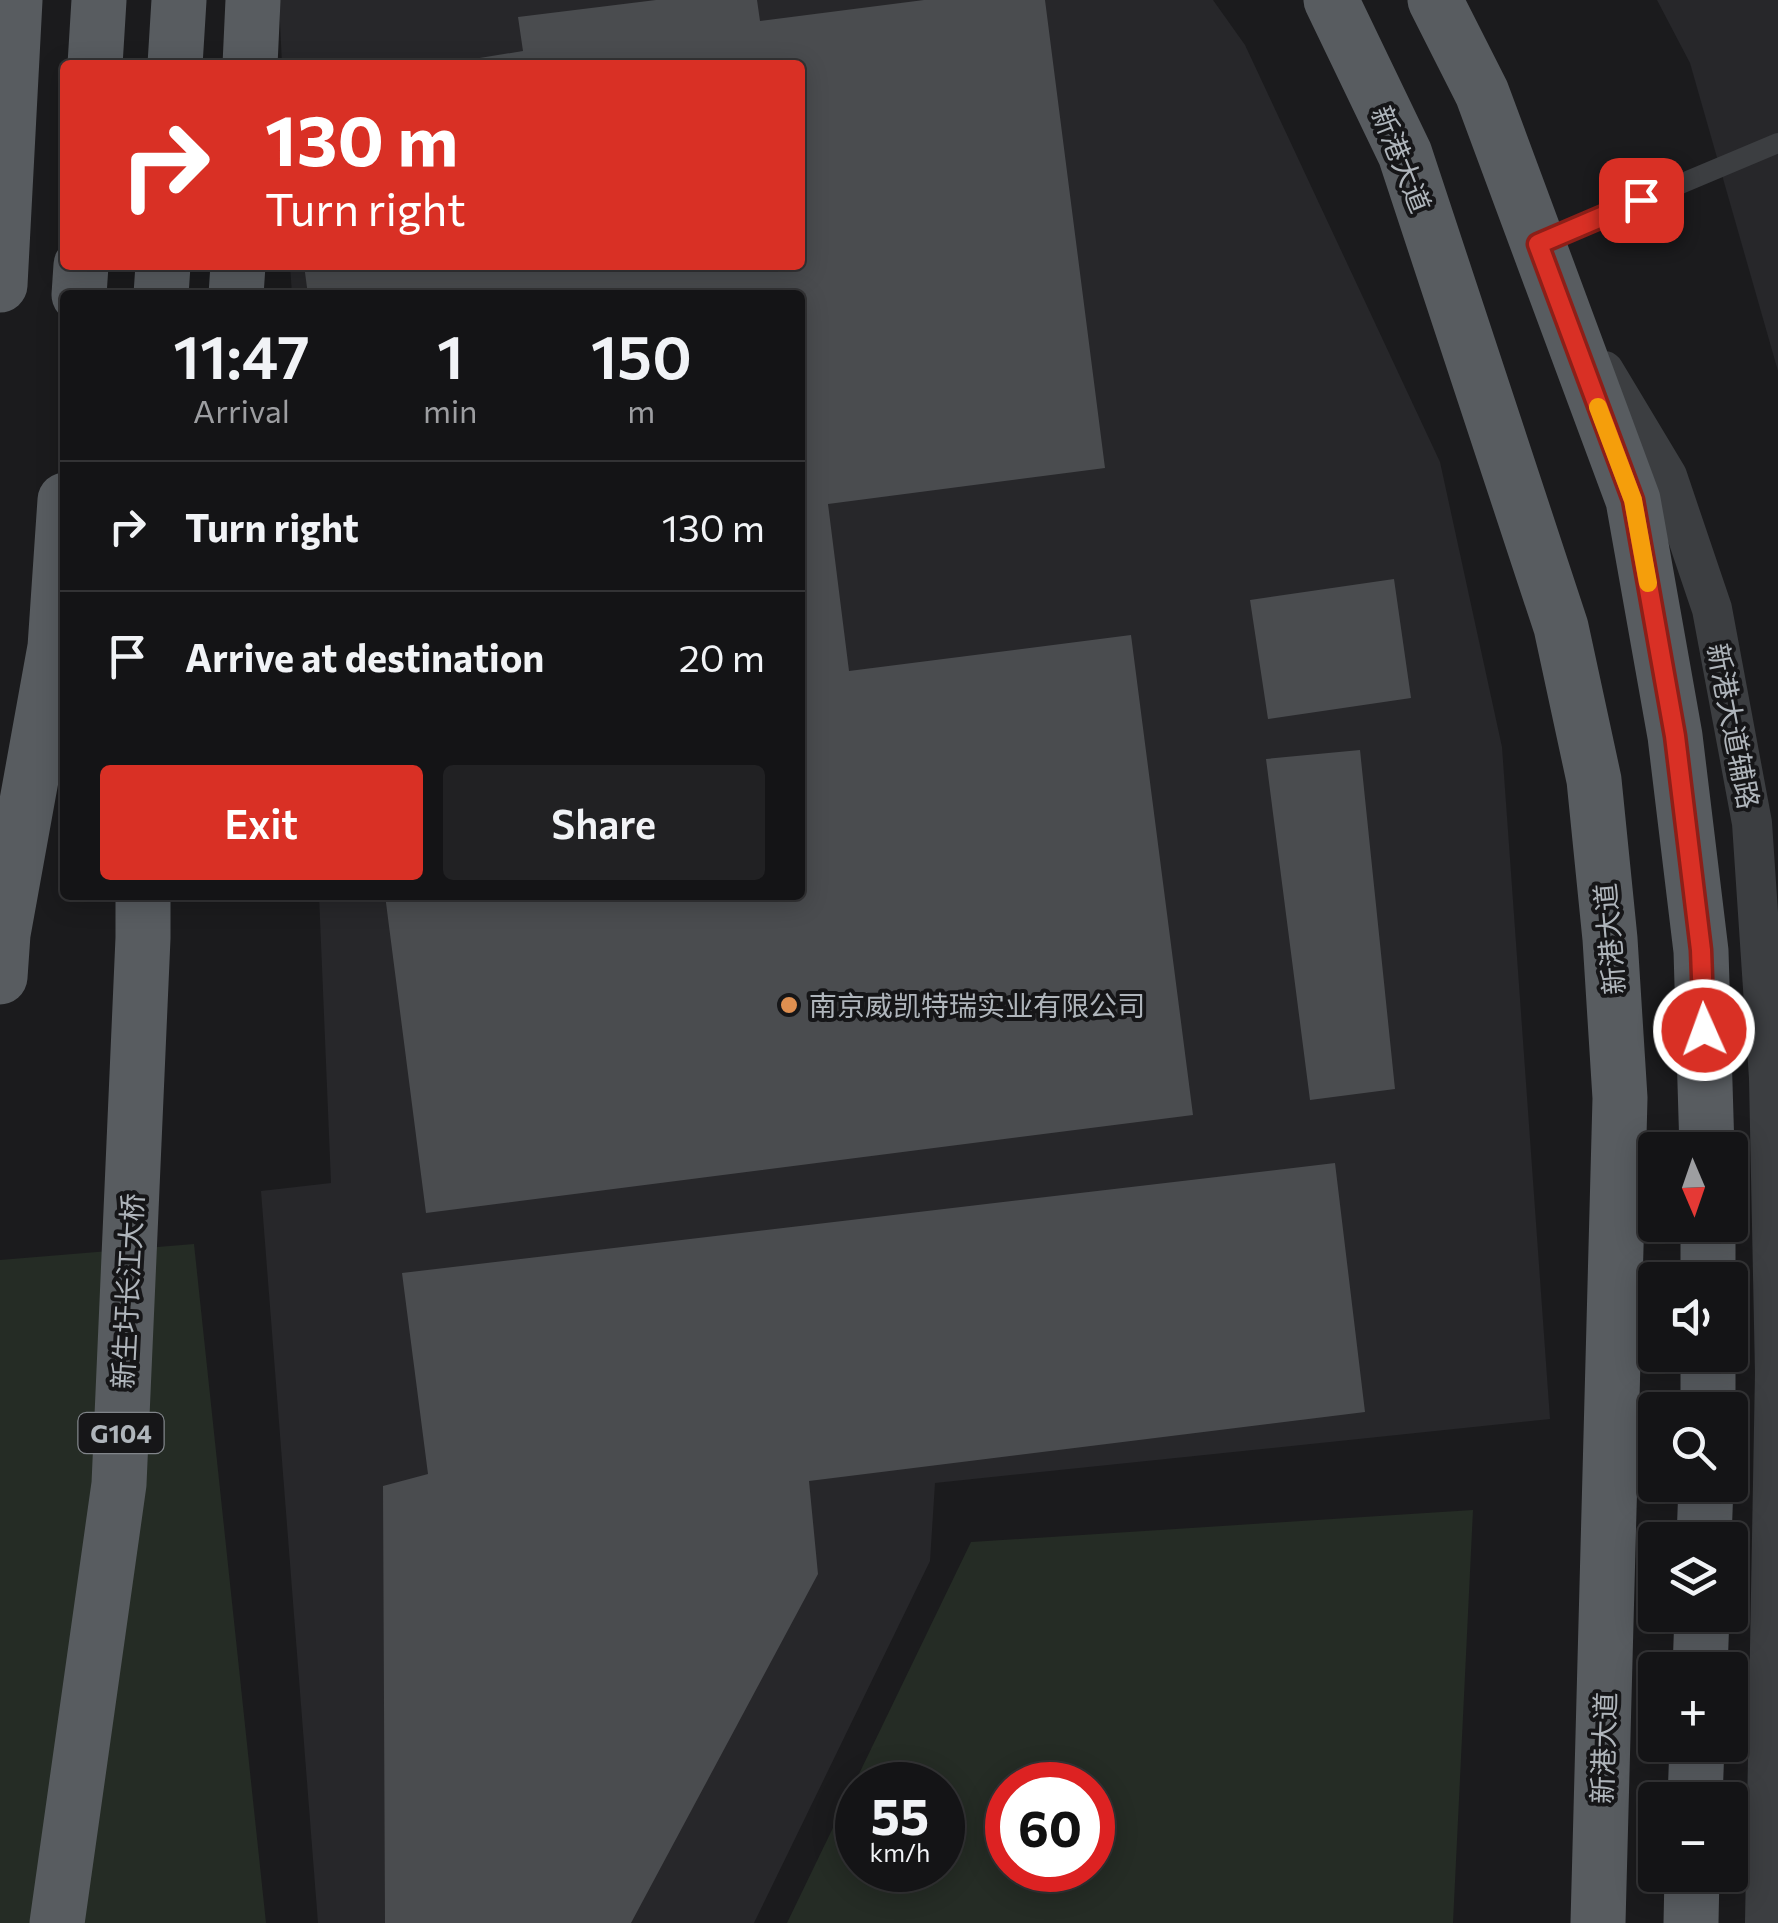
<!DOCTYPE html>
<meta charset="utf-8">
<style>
body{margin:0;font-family:Commissioner,"Noto Sans SC",sans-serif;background:#212123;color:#f1f3f6;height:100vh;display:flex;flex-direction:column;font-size:38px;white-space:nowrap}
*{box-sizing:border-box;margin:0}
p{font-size:32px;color:#9d9ea1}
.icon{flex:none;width:55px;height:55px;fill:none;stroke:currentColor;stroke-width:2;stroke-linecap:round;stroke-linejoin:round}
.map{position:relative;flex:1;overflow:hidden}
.sheet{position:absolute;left:60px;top:290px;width:745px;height:610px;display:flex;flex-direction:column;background:#141416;border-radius:10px;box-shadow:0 5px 25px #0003,0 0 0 2px #333335}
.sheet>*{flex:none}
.guide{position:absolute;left:60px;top:60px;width:745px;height:210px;border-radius:10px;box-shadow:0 5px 25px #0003,0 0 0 2px #333335;background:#d93025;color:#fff;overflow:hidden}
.needle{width:65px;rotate:178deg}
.controls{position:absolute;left:1638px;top:1132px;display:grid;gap:20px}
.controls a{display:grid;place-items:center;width:110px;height:110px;border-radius:10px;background:#141416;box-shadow:0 5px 25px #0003,0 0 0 2px #333335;font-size:50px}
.speed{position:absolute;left:835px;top:1762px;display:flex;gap:20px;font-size:50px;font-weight:700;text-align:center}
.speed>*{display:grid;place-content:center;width:130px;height:130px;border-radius:50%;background:#141416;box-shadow:0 5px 25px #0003,0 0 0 2px #333335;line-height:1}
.speed small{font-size:25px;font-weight:400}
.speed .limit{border:15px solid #d22;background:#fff;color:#111}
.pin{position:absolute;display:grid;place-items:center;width:85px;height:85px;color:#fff;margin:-42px;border-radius:20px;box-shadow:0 5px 15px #0006}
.me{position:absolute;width:110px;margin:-55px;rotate:358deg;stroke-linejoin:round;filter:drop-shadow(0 0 8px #0008)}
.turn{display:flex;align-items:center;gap:35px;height:210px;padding:0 40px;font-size:45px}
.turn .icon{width:130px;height:130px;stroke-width:2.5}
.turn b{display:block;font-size:70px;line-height:85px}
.eta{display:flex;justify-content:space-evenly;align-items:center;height:170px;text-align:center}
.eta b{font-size:60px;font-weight:600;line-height:70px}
.cta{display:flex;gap:20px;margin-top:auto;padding:20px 40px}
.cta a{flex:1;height:115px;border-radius:10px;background:#d93025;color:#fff;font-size:40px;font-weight:600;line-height:115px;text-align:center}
.cta a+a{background:#212123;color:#f1f3f6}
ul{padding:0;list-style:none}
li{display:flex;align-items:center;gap:30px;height:130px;padding:0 40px;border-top:2px solid #333335}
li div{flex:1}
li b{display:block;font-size:38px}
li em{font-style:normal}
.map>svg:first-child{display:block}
.built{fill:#27272a}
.green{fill:#252c25;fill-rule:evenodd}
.building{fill:#4a4c4f}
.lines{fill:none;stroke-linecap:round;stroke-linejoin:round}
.service{stroke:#3c3e41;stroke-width:20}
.minor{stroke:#3c3e41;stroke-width:40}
.primary{stroke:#585c60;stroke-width:55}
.route-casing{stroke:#8d1f18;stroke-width:25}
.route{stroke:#d93025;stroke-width:18}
.slow{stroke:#f59e0b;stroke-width:18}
.poi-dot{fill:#df8f50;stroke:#161618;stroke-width:4}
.labels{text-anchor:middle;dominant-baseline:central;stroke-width:8;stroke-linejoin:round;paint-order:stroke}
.shield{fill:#161618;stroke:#81858a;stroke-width:2.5}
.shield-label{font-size:25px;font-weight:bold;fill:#afb5bb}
.street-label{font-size:28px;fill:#afb5bb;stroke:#161618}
.poi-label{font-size:28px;fill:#afb5bb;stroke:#161618;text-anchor:start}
</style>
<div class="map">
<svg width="1778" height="1923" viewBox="0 0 1778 1923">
<rect width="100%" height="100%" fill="#1b1b1d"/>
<path class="built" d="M 279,0 L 1213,0 L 1245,45 L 1440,462 L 1502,747 L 1550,1419 L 935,1483 L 930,1561 L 754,1923 L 318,1923 L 261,1191 L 331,1183 L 319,895 L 800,895 L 800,295 L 292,295 L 290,265 L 800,265 L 800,65 L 282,65 Z
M 1657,0 L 1778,0 L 1778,371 L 1690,63 Z"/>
<path class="green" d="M 194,1244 L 266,1923 L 0,1923 L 0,1260 Z
M 1473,1510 L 1453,1923 L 787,1923 L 971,1542 ZM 858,1785 L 942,1785 L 942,1870 L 858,1870 ZM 1008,1785 L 1092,1785 L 1092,1870 L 1008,1870 Z"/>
<path class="building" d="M 656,0 L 757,0 L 760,21 L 924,0 L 1045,0 L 1105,468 L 828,504 L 849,671 L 1131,635 L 1193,1115 L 426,1213 L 385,895 L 800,895 L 800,295 L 308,295 L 304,265 L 800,265 L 800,65 L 437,65 L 523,51 L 518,17 Z
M 1394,579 L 1411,698 L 1268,719 L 1250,600 Z
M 1360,750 L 1395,1089 L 1310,1100 L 1266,759 Z
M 1335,1163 L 1365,1412 L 809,1481 L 818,1574 L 631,1923 L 385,1923 L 383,1486 L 428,1474 L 402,1273 Z"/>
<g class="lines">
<path class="service" d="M 1540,243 L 1778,143"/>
<path class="minor" d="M 1604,371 L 1667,476 L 1712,609 L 1752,823 L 1769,1078 L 1775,1373 L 1765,1923"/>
<path class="primary" d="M 1331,0 L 1405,154 L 1561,627 L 1594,780 L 1610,939 L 1620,1098 L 1598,1923
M 1435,0 L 1482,93 L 1633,500 L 1675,736 L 1701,951 L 1707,1150
M 95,65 L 99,0
M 175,65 L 179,0
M 250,65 L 253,0
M 0,285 L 15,0
M 79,295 L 81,265
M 161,295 L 163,265
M 236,295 L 238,265
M 0,977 L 3,934 L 55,647 L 65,500
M 1708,1225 L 1708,1280
M 1708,1355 L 1708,1410
M 1704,1540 L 1706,1485
M 1700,1670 L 1702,1615
M 1695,1800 L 1697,1745
M 57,1923 L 119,1484 L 143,938 L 143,895
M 1691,1923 L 1692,1875"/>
</g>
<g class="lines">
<defs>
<path id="route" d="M 1641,200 L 1538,244 L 1633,500 L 1675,736 L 1701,950 L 1704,1030"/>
</defs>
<use href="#route" class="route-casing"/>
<use href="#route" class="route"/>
<path class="slow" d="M 1598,407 L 1633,500 L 1648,583"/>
</g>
<circle class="poi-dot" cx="789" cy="1005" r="10"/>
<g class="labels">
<rect class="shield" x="78.5" y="1413" width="85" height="40" rx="8"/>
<g class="shield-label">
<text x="121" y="1433">G104</text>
</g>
<g class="street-label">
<text transform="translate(1402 159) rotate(68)">新港大道</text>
<text transform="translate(1734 726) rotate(79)">新港大道辅路</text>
<text transform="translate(1609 939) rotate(-95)">新港大道</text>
<text transform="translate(127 1291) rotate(-87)">新生圩长江大桥</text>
<text transform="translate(1603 1748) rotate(-88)">新港大道</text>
</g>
<g class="poi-label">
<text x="809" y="1005">南京威凯特瑞实业有限公司</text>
</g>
</g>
</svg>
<div class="controls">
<a><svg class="needle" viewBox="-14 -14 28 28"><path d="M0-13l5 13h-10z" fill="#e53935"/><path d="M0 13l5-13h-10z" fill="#9d9ea1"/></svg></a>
<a><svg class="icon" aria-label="sound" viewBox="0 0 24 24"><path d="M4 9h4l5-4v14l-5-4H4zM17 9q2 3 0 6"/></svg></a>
<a><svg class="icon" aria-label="search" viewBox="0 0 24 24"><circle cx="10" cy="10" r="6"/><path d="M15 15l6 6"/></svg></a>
<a><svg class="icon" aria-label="layers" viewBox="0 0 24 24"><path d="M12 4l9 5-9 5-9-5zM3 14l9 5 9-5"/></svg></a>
<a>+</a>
<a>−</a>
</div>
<div class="speed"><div>55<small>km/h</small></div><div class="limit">60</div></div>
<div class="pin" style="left:1641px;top:200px;background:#d93025"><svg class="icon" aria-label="arrive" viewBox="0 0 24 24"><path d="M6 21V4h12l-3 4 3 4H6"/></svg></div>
<svg class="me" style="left:1704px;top:1030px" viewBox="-20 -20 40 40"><circle r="17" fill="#d93025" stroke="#fff" stroke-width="3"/><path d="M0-11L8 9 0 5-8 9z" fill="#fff"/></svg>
<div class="guide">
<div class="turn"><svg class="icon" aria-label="right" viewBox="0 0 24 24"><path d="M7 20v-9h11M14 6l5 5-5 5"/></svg><div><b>130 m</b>Turn right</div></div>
</div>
<section class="sheet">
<div class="eta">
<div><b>11:47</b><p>Arrival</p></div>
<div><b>1</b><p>min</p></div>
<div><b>150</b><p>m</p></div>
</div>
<ul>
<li><svg class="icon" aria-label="right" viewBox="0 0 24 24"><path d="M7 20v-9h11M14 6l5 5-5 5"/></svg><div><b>Turn right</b></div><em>130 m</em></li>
<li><svg class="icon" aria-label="arrive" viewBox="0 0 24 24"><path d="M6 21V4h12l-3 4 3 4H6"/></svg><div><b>Arrive at destination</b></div><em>20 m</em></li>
</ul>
<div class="cta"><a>Exit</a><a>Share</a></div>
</section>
</div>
